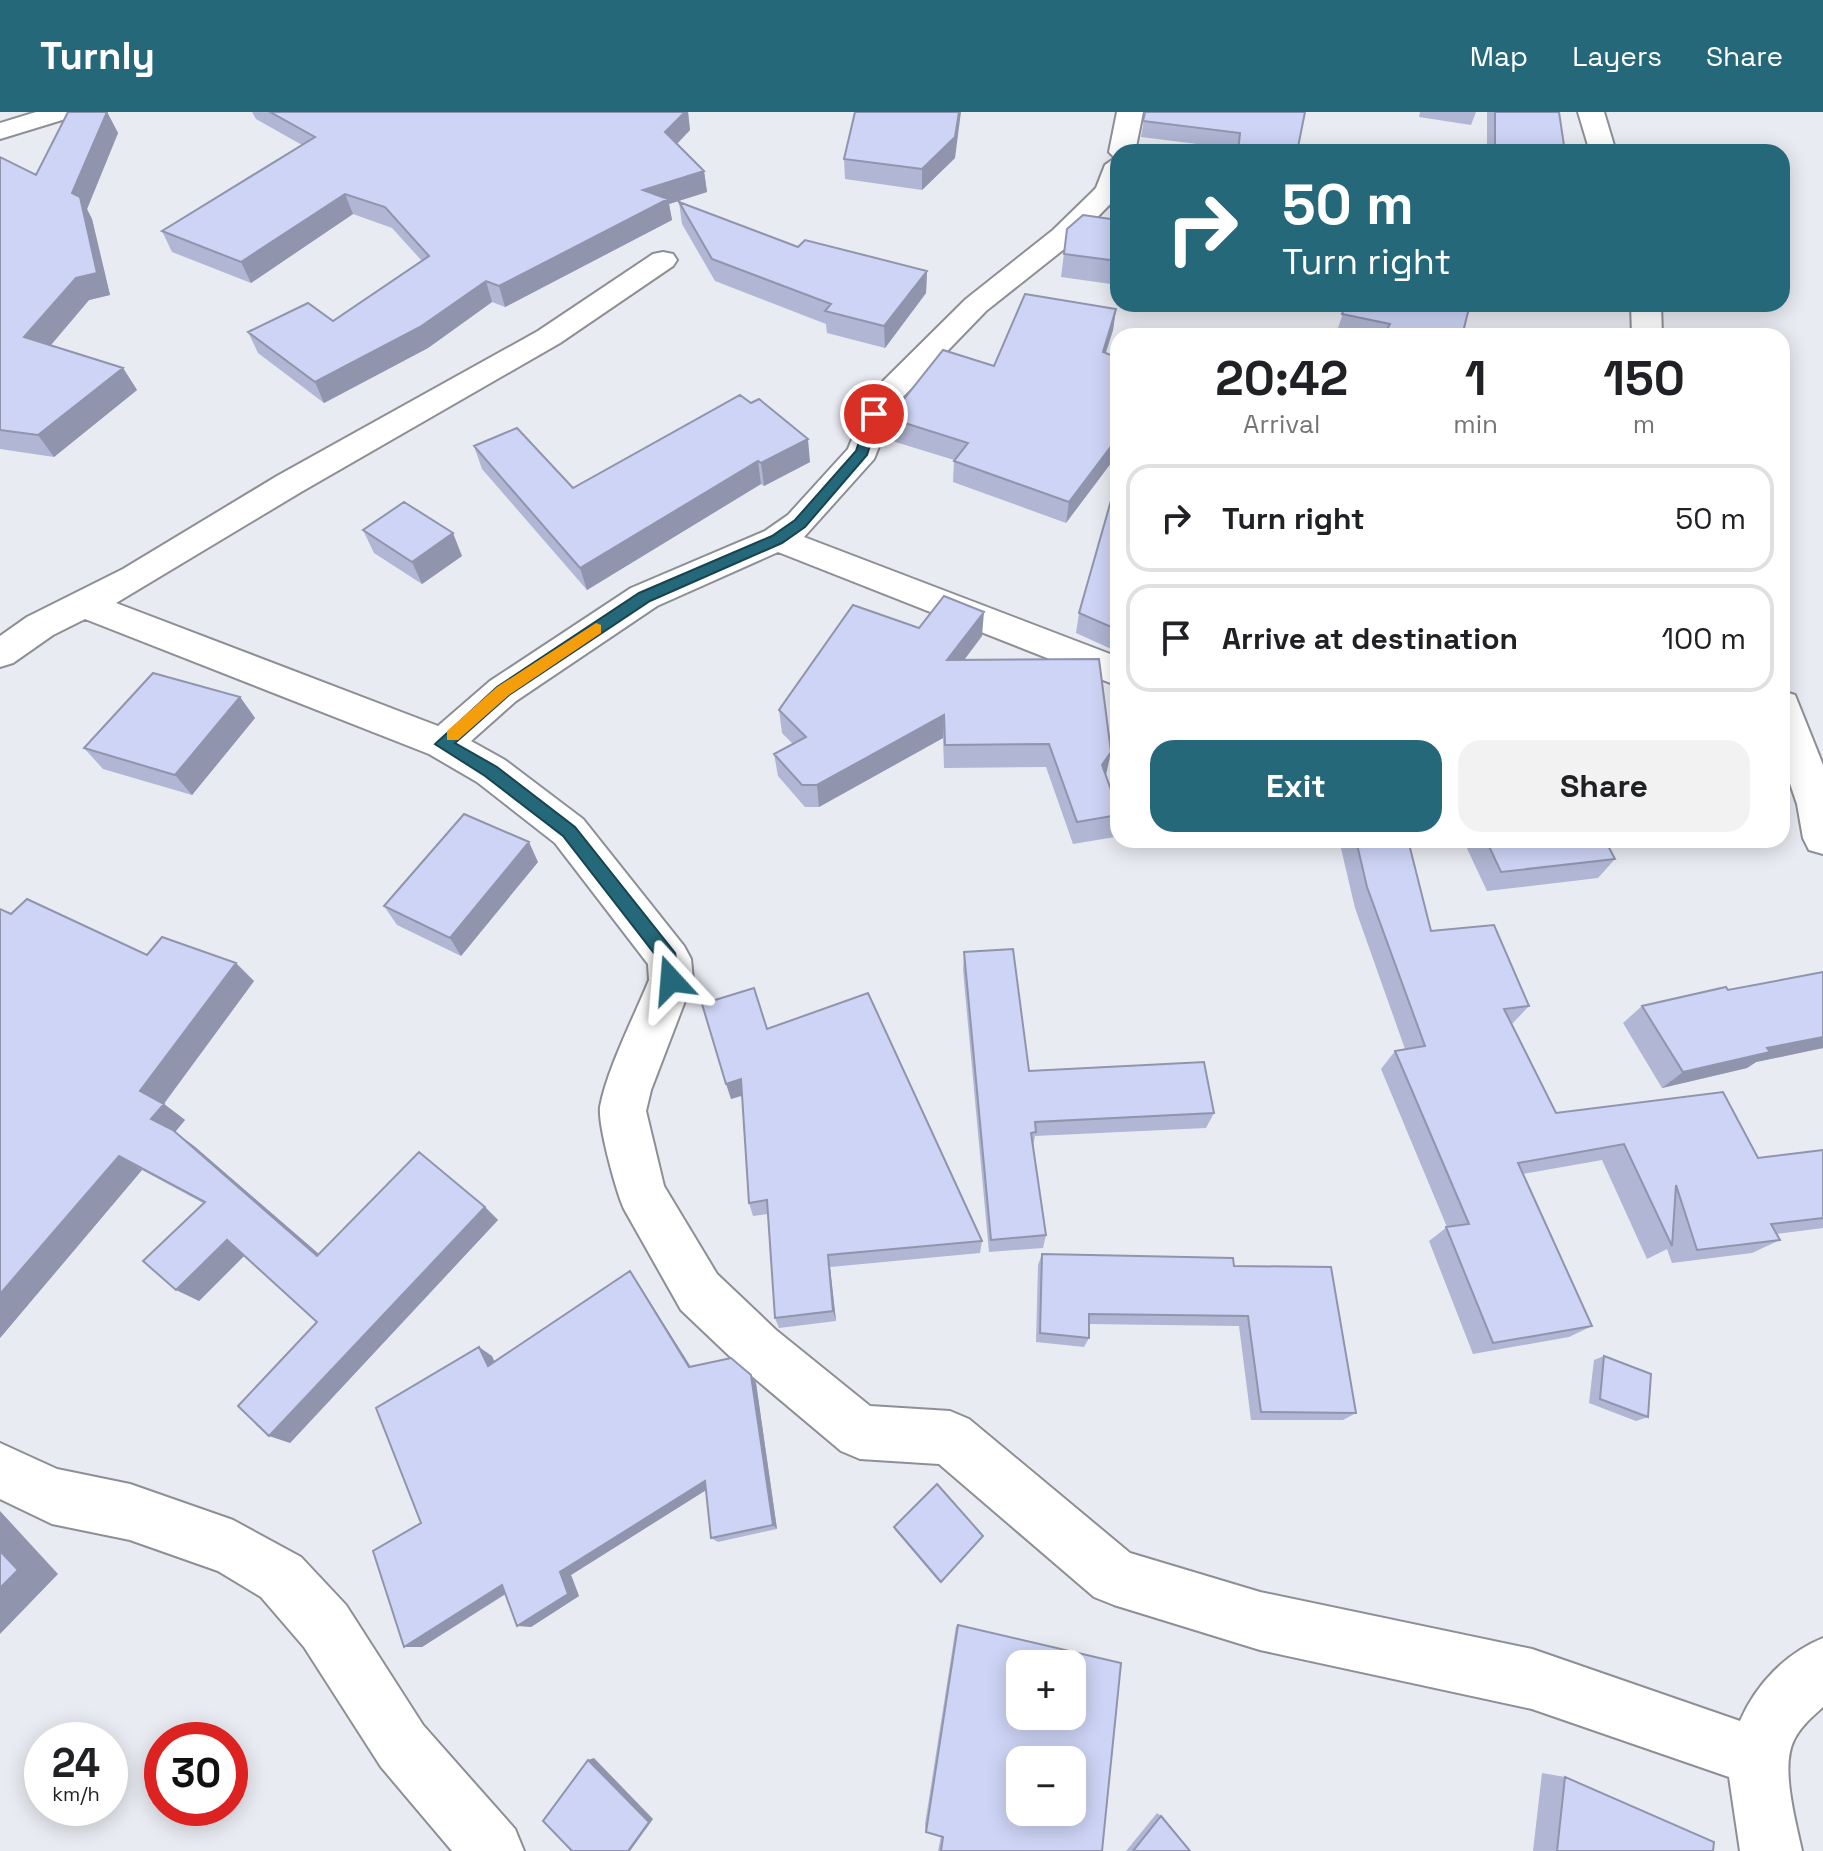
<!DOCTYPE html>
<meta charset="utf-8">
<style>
body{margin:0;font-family:"Space Grotesk",sans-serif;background:#f2f2f2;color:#202124;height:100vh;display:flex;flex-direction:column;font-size:30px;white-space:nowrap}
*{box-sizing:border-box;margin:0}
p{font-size:26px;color:#757577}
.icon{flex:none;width:44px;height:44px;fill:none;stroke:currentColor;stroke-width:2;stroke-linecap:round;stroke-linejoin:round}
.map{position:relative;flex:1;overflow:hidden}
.sheet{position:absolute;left:1110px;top:216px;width:680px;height:520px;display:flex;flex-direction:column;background:#fff;border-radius:24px;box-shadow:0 4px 20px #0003}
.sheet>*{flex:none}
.top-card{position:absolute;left:1110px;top:32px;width:680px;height:168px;border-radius:24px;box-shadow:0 4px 20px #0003;background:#25687a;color:#fff;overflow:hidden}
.controls{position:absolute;left:1006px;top:1538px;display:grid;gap:16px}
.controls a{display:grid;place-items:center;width:80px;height:80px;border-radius:16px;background:#fff;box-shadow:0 4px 20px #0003;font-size:40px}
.speed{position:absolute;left:24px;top:1610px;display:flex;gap:16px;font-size:40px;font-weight:700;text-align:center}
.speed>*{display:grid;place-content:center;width:104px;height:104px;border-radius:50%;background:#fff;box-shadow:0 4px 20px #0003;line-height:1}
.speed small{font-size:20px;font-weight:400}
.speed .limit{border:12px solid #d22;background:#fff;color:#111}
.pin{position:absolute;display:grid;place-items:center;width:68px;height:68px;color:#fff;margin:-34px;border:4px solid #fff;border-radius:50%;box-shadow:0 2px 8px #0007}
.me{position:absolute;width:88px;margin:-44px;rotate:341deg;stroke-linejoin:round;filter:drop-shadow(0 0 6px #0008)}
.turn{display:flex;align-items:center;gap:28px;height:168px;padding:0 40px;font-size:36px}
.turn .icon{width:104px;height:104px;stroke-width:2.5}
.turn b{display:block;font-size:56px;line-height:68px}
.eta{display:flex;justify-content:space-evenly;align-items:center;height:136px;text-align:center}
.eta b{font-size:48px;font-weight:700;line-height:56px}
.action{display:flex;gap:16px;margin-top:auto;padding:16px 40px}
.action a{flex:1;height:92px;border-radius:24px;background:#25687a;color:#fff;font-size:32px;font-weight:700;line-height:92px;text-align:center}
.action a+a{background:#f2f2f2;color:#202124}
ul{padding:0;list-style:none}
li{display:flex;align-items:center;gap:24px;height:108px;margin:0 16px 12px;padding:0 24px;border:4px solid #e0e0e0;border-radius:24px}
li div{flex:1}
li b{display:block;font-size:30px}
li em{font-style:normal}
header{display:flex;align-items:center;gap:48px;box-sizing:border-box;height:112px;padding:0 40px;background:#25687a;color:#fff}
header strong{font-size:38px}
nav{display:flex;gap:44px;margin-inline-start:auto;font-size:28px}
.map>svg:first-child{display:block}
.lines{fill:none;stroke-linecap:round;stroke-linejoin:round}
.minor-casing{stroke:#8d8f96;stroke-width:4}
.minor{fill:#fff;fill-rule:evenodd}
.wall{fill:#b0b6d3}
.shaded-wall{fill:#9094ac}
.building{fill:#cdd4f5;stroke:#9094ac;stroke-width:2;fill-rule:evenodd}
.route{fill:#25687a;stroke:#18444f;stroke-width:2}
.slow{fill:#f59e0b}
</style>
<header>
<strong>Turnly</strong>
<nav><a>Map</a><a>Layers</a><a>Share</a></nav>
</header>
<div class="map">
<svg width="1823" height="1739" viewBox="0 0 1823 1739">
<rect width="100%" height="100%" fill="#e9ebf2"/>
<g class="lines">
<defs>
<path id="minor" d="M 36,0 L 76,0 L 72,5 L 0,27 L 0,11 Z
M 1117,0 L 1143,0 L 1135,40 L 1118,40 L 1118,84 L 1073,130 L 986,199 L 896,292 L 874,347 L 804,425 L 1118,545 L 1118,574 L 778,440 L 657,494 L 516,589 L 471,629 L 505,648 L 583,707 L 684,834 L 691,847 L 693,868 L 651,978 L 646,999 L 664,1074 L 717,1162 L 776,1218 L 870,1294 L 950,1299 L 969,1307 L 1130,1441 L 1260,1480 L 1532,1537 L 1740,1609 C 1756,1572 1786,1541 1823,1526 L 1823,1595 C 1813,1604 1800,1615 1794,1628 C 1780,1655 1796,1710 1802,1739 L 1740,1739 L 1729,1665 L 1532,1597 L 1260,1538 L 1114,1493 L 1094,1485 L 939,1352 L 860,1347 L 841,1339 L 740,1254 L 681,1198 L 624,1097 C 616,1079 598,1014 600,995 C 607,957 634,905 649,868 L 648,852 L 555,731 L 477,670 L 429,642 L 85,507 L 53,523 L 13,551 L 0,555 L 0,524 L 27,505 L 123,457 L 277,364 L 538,219 L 653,142 L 663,140 L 673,142 L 677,148 L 673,154 L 560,231 L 301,380 L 116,491 L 438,614 L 490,569 L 631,476 L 765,419 L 788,403 L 848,337 L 870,282 L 966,187 L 1053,118 L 1089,83 L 1096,76 L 1105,53 L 1115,46 L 1109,40 Z
M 1578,0 L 1604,0 L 1616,40 L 1590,40 Z
M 1631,192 L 1661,192 L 1662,224 L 1632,224 Z
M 1782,579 L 1795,583 L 1823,653 L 1823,742 L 1809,738 L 1803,726 L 1797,692 L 1782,648 Z
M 0,1331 L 57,1357 L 130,1372 L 233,1408 L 301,1445 L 346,1493 L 423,1613 L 515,1717 L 524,1739 L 452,1739 L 381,1655 L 304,1535 L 261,1485 L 218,1459 L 130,1428 L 52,1412 L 0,1387 Z"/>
</defs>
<use href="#minor" class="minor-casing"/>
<use href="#minor" class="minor"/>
</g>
<path class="wall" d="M 107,0 L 118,21 L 87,97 L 92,107 L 110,183 L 89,188 L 51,233 L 123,256 L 137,278 L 54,345 L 0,337 L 0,45 L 36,63 Z
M 252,0 L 688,0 L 690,18 L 677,32 L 704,59 L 707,80 L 669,92 L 672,108 L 505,195 L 492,190 L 428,236 L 324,291 L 258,241 L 248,220 L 333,209 L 422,149 L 392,116 L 353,102 L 251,171 L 172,140 L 162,119 L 302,33 L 256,7 Z
M 1145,0 L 1305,0 L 1297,40 L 1236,40 L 1237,37 L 1141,25 Z
M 1420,0 L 1476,0 L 1471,13 L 1419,5 Z
M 1487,0 L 1559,0 L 1565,40 L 1487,40 Z
M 955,46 L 922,78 L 845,67 L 844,47 Z
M 679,90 L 798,135 L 927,159 L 926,181 L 885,236 L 827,221 L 826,212 L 715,169 L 682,112 Z
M 1118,108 L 1118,173 L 1061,165 L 1067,117 Z
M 1346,192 L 1462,224 L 1347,224 L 1336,222 Z
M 1116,197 L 1113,218 L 1106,241 L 1066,411 L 953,370 L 954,348 L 889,328 L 889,306 L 994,254 Z
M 740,283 L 810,350 L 764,374 L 761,372 L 587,478 L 482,357 L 474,334 L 573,376 Z
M 1118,364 L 1118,540 L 1076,521 L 1079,501 Z
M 363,418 L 462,444 L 422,472 L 374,441 Z
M 919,516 L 982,524 L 964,548 L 1106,663 L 1118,697 L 1118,713 L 1115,725 L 1073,732 L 1046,655 L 944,656 L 943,626 L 819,695 L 805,695 L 778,664 L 774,642 L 793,632 L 782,621 L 779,598 Z
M 240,585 L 255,606 L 192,683 L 103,657 L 84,636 Z
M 1339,728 L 1408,728 L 1431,819 L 1529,894 L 1512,912 L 1556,1001 L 1758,1046 L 1823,1038 L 1823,1116 L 1776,1122 L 1780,1128 L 1752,1141 L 1672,1151 L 1667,1137 L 1647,1147 L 1602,1048 L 1523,1062 L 1592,1214 L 1569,1225 L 1473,1242 L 1429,1129 L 1447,1115 L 1381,957 L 1395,939 L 1405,937 L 1355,796 Z
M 1463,728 L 1605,728 L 1615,747 L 1598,766 L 1487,779 Z
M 538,750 L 461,844 L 397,813 L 384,794 Z
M 11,802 L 147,843 L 254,869 L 164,992 L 185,1008 L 175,1020 L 194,1034 L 319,1142 L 485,1095 L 498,1108 L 290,1331 L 317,1210 L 244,1144 L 199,1189 L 203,1091 L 142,1058 L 0,1226 Z
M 964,840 L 1029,959 L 1214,1001 L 1206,1016 L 1035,1024 L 1033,1035 L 1046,1123 L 1043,1136 L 989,1140 L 963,858 Z
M 1823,860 L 1823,936 L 1756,950 L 1747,956 L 1662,976 L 1623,911 L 1642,894 Z
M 767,917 L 982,1129 L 980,1141 L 830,1155 L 836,1209 L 779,1216 L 775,1206 L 768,1102 L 753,1104 L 749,1091 L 742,984 L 731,987 Z
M 1042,1142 L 1234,1154 L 1356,1301 L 1343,1308 L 1251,1308 L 1239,1214 L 1089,1212 L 1089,1226 L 1084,1235 L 1036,1230 L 1038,1153 Z
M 638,1171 L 690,1254 L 751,1263 L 756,1271 L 777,1417 L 718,1430 L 711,1426 L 706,1378 L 571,1463 L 579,1484 L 531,1515 L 506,1482 L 422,1535 L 404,1535 L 421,1411 L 492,1244 L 494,1249 Z
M 1604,1244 L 1648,1305 L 1636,1309 L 1589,1291 L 1594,1248 Z
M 894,1415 L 982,1426 L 940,1471 L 895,1418 Z
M 958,1513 L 1102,1739 L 938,1739 L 941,1724 L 926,1720 L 925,1712 L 956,1514 Z
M 1542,1661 L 1565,1665 L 1713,1739 L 1533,1739 Z
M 1157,1701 L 1161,1704 L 1190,1739 L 1126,1739 Z"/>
<path class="shaded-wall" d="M 107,0 L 118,21 L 87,97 L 92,107 L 110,183 L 89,188 L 39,247 L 24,225 L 72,81 Z
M 685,0 L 688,0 L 690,18 L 668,41 L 665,20 Z
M 959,0 L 961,0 L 955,46 L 922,78 L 922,57 Z
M 704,59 L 707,80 L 669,92 L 672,108 L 505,195 L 499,174 L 643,78 Z
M 345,82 L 353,102 L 251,171 L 241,150 Z
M 927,159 L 926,181 L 885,236 L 884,214 Z
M 486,169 L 492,190 L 428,236 L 324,291 L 315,270 Z
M 1116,197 L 1113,218 L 1099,261 L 1103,240 Z
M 123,256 L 137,278 L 54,345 L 38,323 Z
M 1118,325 L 1118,342 L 1066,411 L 1069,390 Z
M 808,327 L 810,350 L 764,374 L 761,351 Z
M 758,349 L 761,372 L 587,478 L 580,456 Z
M 453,421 L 462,444 L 422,472 L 412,450 Z
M 984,500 L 982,524 L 946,572 L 947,548 Z
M 240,585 L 255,606 L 192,683 L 175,663 Z
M 944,603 L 943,626 L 819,695 L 817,673 Z
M 1111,640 L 1106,663 L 1102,653 Z
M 529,730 L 538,750 L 461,844 L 450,826 Z
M 236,851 L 254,869 L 162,994 L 164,992 L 185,1008 L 175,1020 L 194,1034 L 335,1156 L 317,1144 L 151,1007 L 140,979 Z
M 1823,925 L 1823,936 L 1756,950 L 1747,956 L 1662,976 L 1683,960 L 1767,936 Z
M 741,967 L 746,982 L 731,987 L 726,972 Z
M 119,1044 L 142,1058 L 0,1226 L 0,1182 Z
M 485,1095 L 498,1108 L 290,1331 L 269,1324 Z
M 227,1128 L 248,1140 L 199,1189 L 176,1178 Z
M 828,1143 L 830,1155 L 836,1209 L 833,1199 Z
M 630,1159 L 638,1171 L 696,1263 L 689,1255 Z
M 479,1235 L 492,1244 L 500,1263 L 488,1254 Z
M 751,1263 L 756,1271 L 777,1417 L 773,1413 Z
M 705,1369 L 711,1375 L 571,1463 L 579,1484 L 531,1515 L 517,1514 L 560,1460 Z
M 0,1399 L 58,1462 L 0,1522 Z
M 502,1473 L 516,1475 L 422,1535 L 404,1535 Z
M 594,1646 L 653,1707 L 630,1739 L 628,1739 L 588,1648 Z"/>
<path class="building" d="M 68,0 L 107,0 L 72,81 L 80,85 L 97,161 L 76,166 L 24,225 L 123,256 L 38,323 L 0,318 L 0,45 L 36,63 Z
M 270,0 L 685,0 L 665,20 L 704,59 L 643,78 L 668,87 L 499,174 L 486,169 L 420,215 L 315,270 L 248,220 L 308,191 L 333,209 L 429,144 L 385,95 L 345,82 L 241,150 L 162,119 L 315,25 Z
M 855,0 L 959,0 L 955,25 L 922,57 L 844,47 Z
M 1145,0 L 1305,0 L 1297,40 L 1238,40 L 1240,21 L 1143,9 Z
M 1495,0 L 1559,0 L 1565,40 L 1495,40 Z
M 679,90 L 798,135 L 805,128 L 927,159 L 884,214 L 825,199 L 831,192 L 712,147 Z
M 1083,103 L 1118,108 L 1118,149 L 1064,142 L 1067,117 Z
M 1025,182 L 1116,197 L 1103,240 L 1118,246 L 1118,325 L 1069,390 L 954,349 L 968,331 L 889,306 L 943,238 L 994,254 Z
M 1346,192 L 1470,192 L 1462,224 L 1383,224 L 1390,212 L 1342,202 Z
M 740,283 L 751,291 L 759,287 L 808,327 L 761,351 L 758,349 L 580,456 L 474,334 L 517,316 L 573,376 Z
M 1118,364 L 1118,518 L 1079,501 Z
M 404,390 L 453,421 L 412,450 L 363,418 Z
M 944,484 L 984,500 L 947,548 L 1099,547 L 1111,640 L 1102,653 L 1118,697 L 1118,703 L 1077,710 L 1049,632 L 945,633 L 944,603 L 817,673 L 802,673 L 774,642 L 806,625 L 779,598 L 853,493 L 919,516 Z
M 153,561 L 240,585 L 175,663 L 84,636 Z
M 464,702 L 529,730 L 450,826 L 384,794 Z
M 1356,728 L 1408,728 L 1431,819 L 1494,813 L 1529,894 L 1504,897 L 1556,1001 L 1723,980 L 1758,1046 L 1823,1038 L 1823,1106 L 1771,1112 L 1780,1128 L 1697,1138 L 1676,1073 L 1672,1134 L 1624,1032 L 1518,1051 L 1592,1214 L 1493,1231 L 1446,1115 L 1469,1112 L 1395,939 L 1425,934 L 1367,775 Z
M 1486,728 L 1605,728 L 1615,747 L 1501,760 Z
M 27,787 L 147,843 L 162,825 L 236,851 L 140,979 L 164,992 L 151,1007 L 173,1018 L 317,1144 L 419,1040 L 485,1095 L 269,1324 L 238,1294 L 317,1210 L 227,1128 L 176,1178 L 143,1149 L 205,1090 L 119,1044 L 0,1182 L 0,797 L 11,802 Z
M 1013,837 L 1029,959 L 1204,950 L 1214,1001 L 1035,1010 L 1036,1020 L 1031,1021 L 1046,1123 L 991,1128 L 964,840 Z
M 1823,860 L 1823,925 L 1767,936 L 1770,940 L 1683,960 L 1642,894 L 1726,875 L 1728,878 Z
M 754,876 L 767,917 L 868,881 L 982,1129 L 828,1143 L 833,1199 L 775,1206 L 767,1088 L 749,1091 L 741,967 L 726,972 L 702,892 Z
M 1042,1142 L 1233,1146 L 1234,1154 L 1331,1155 L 1356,1301 L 1261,1300 L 1248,1204 L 1089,1202 L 1089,1226 L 1040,1221 Z
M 630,1159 L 689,1255 L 731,1246 L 751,1263 L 773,1413 L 711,1426 L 705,1369 L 560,1460 L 568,1482 L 517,1514 L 502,1473 L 404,1535 L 373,1439 L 421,1411 L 376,1296 L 479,1235 L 488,1254 Z
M 1604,1244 L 1651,1262 L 1648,1305 L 1600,1287 Z
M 937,1372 L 983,1424 L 941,1470 L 894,1415 Z
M 0,1439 L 18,1458 L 0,1476 Z
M 958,1513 L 1121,1551 L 1102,1739 L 941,1739 L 943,1725 L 926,1720 ZM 1020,1552 L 1072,1552 L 1072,1604 L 1020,1604 ZM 1020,1648 L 1072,1648 L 1072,1700 L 1020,1700 Z
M 588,1648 L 649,1710 L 628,1739 L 572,1739 L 543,1709 Z
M 1565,1665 L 1714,1730 L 1713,1739 L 1557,1739 Z
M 1161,1704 L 1190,1739 L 1133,1739 Z"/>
<path class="route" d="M 869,299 L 880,302 L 867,343 L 805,415 L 782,431 L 650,489 L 509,583 L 455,631 L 497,655 L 575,715 L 675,841 L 680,868 L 677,874 L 665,874 L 660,849 L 563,724 L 485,664 L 435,632 L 497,575 L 639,481 L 772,424 L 795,408 L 856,339 Z"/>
<path class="slow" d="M 596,511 L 601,513 L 601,521 L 509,583 L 458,628 L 447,628 L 447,619 L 497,575 Z"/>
</svg>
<div class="controls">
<a>+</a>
<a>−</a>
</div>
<div class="speed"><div>24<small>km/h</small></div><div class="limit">30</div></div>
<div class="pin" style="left:874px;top:302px;background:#d93025"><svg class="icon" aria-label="arrive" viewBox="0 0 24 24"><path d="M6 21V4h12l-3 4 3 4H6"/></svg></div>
<svg class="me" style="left:671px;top:868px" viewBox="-20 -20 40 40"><path d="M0-17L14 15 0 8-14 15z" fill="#25687a" stroke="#fff" stroke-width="4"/></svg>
<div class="top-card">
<div class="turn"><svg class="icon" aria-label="right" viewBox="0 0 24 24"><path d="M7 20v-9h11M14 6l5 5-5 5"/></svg><div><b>50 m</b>Turn right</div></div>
</div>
<section class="sheet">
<div class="eta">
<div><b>20:42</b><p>Arrival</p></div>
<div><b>1</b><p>min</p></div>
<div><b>150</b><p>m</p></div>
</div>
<ul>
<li><svg class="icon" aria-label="right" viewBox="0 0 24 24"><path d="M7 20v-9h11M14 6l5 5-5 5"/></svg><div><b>Turn right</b></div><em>50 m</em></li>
<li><svg class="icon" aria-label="arrive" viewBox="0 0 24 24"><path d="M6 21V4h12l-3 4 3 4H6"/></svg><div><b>Arrive at destination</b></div><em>100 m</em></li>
</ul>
<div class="action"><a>Exit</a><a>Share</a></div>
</section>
</div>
